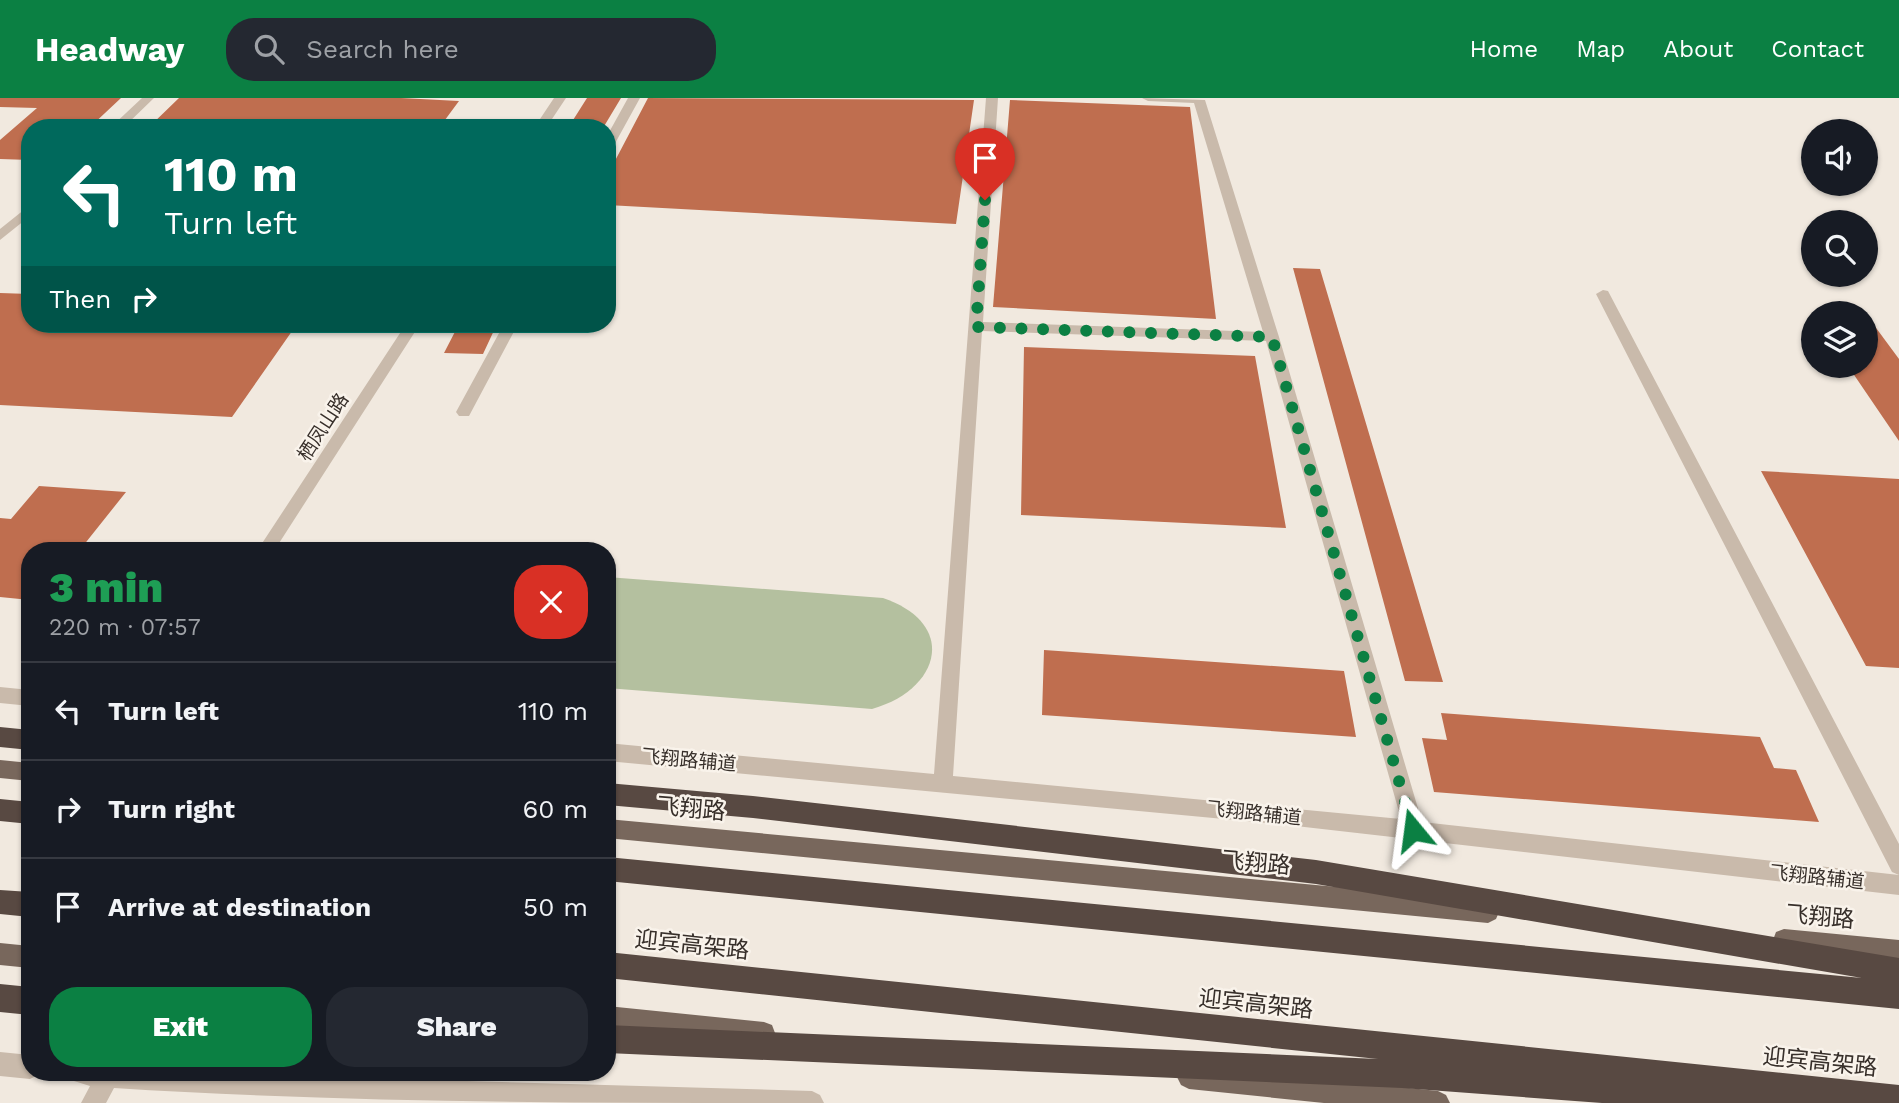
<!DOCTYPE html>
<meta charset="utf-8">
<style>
body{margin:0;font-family:"Work Sans","Noto Sans SC",sans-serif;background:#242831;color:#f1f3f6;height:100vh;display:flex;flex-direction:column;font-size:26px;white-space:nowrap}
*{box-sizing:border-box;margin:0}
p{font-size:23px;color:#9ea1a6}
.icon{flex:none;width:38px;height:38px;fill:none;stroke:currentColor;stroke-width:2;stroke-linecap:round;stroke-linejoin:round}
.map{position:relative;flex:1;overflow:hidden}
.panel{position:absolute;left:21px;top:444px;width:595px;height:539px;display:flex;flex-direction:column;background:#171b24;border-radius:28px;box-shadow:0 2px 5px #0004}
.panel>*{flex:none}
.hud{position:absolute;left:21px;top:21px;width:595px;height:214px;border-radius:28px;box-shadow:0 2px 5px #0004;background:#00695c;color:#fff;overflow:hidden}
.controls{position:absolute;left:1801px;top:21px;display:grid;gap:14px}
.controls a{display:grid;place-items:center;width:77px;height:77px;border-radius:50%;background:#171b24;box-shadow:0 2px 5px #0004;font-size:35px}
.pin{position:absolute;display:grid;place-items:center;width:60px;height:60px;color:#fff;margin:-72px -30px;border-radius:50% 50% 50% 0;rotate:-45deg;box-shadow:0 0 7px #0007}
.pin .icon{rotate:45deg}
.me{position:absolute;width:77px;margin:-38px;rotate:344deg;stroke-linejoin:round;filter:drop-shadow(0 0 5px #0008)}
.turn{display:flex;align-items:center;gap:24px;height:147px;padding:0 28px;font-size:32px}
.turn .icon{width:91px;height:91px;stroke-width:2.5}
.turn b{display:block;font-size:49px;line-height:60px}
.then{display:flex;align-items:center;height:66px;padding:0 28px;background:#0003;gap:14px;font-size:26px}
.round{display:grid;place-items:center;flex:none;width:74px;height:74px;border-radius:28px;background:#242831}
.summary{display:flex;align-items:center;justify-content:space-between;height:119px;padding:0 28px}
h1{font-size:42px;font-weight:800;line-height:52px;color:#1e9e55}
.button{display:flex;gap:14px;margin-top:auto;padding:14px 28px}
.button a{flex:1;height:80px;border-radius:28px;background:#0b8043;color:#fff;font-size:28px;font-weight:800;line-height:80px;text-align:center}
.button a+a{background:#242831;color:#f1f3f6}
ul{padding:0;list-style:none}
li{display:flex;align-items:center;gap:21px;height:98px;padding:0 28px;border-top:2px solid #363941}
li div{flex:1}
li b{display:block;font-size:26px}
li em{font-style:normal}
header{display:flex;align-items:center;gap:42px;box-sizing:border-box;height:98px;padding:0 35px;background:#0b8043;color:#fff}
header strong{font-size:33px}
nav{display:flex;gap:38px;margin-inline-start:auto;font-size:24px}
.search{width:490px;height:63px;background:#242831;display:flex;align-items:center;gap:18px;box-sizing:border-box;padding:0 24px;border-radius:28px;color:#9ea1a6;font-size:26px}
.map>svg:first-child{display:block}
.green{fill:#b4c09f}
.building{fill:#bf6e4f}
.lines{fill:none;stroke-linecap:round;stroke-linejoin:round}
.minor{fill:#c9baab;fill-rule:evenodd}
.major{fill:#78675c;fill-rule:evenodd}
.highway{fill:#584942;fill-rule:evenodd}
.route{stroke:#0b8043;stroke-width:12;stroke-dasharray:0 21.6}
.labels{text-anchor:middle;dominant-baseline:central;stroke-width:5;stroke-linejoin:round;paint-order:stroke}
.street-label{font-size:19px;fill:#372f2a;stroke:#f9f3eb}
.near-street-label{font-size:23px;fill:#372f2a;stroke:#f9f3eb}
</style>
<header>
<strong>Headway</strong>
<div class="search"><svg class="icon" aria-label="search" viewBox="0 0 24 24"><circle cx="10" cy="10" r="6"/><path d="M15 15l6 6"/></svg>Search here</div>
<nav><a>Home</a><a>Map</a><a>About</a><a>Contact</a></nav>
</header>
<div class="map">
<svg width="1899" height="1005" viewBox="0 0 1899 1005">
<rect width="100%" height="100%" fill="#f1e9df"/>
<path class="green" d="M 607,479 L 883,500 C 959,526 940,592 872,611 L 607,590 Z"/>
<path class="building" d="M 0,0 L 121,0 L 89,30 L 30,30 L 30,62 L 0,61 L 0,42 L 37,10 L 0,9 Z
M 179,0 L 401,0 L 459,3 L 439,30 L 148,30 Z
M 587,0 L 621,0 L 603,30 L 568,30 Z
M 648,0 L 974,2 L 956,126 L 607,107 L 607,78 Z
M 1010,2 L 1190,9 L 1216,221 L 993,209 Z
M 1293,170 L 1320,171 L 1443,584 L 1405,583 Z
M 0,195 L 30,196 L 30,226 L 297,226 L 232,319 L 0,307 Z
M 1866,219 L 1868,219 L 1899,261 L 1899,343 L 1848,268 L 1866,268 Z
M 459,226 L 497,226 L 483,256 L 444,255 Z
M 1024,249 L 1255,258 L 1286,430 L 1021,417 Z
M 1761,373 L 1899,381 L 1899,570 L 1866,568 Z
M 39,388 L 126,394 L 79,453 L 30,453 L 30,502 L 0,499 L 0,420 L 11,421 Z
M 1044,552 L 1344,573 L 1356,639 L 1042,617 Z
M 1441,615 L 1760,639 L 1774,670 L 1796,672 L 1819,724 L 1434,694 L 1422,640 L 1447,642 Z"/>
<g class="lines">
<path class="minor" d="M 142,0 L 154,0 L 123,30 L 110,30 Z
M 554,0 L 566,0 L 546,30 L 534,30 Z
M 628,0 L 640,0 L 613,49 L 607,52 L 607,38 Z
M 986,0 L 998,0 L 983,224 L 1263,234 L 1194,5 L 1148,3 L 1142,0 L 1205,2 L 1279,239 L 1422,724 L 1899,777 L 1892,774 L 1596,196 L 1603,192 L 1608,193 L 1899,746 L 1899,797 L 1287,727 L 607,663 L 607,645 L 934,676 ZM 982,233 L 1266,243 L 1401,721 L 953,678 Z
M 30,107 L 30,118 L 0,142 L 0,131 Z
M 406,226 L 420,226 L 274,453 L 257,453 Z
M 504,226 L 518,226 L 469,318 L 459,318 L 456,314 Z
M 0,589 L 30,592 L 30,608 L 0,605 Z
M 0,954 L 30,957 L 30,975 L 39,975 L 38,977 L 30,981 L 0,978 Z
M 70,975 L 191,975 L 812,993 L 820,997 L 824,1005 C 588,1005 349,1005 114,990 L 106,1005 L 81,1005 L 90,988 L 74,983 Z"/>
<path class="major" d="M 0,662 L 30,665 L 30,683 L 0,680 Z
M 607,721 L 1488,803 L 1496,807 L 1499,814 L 1496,821 L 1488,825 L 607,740 Z
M 1784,831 L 1899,842 L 1899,864 L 1784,853 L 1776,850 L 1773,842 L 1776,834 Z
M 0,845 L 30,848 L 30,870 L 0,867 Z
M 607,908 L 764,924 L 772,927 L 775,935 L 772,943 L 764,946 L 607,930 Z
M 1189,967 L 1438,993 L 1446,997 L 1450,1005 L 1324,1005 L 1189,991 L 1181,987 L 1177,979 L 1181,971 Z"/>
<path class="highway" d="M 0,629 L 30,632 L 30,652 L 0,649 Z
M 607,685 L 753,698 L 1316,762 L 1899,860 L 1899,911 L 607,783 L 607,759 L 1862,880 L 1316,786 L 753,720 L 607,707 Z
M 0,701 L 30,704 L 30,726 L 0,723 Z
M 0,792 L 30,794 L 30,819 L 0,816 Z
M 607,854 L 1899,987 L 1899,1005 L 1602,1005 L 1402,990 L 607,955 L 607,927 L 1378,961 L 607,880 Z
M 0,886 L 30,889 L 30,917 L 0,914 Z"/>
</g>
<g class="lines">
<path class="route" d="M 985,102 L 976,229 L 1272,239 L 1413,732"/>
</g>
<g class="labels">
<g class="street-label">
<text transform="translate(323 329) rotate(-57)">栖凤山路</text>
<text transform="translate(689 662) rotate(5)">飞翔路辅道</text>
<text transform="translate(1254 715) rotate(6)">飞翔路辅道</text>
<text transform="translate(1817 779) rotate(6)">飞翔路辅道</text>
</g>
<g class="near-street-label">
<text transform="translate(691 711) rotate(5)">飞翔路</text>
<text transform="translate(1256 765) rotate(5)">飞翔路</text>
<text transform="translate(1820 819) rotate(5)">飞翔路</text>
<text transform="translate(692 847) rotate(6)">迎宾高架路</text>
<text transform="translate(1256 906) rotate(6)">迎宾高架路</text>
<text transform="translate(1820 964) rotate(6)">迎宾高架路</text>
</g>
</g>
</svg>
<div class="controls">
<a><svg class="icon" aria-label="sound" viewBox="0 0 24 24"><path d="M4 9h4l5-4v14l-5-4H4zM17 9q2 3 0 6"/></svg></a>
<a><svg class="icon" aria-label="search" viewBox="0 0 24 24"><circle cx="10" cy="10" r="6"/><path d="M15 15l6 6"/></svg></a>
<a><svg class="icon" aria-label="layers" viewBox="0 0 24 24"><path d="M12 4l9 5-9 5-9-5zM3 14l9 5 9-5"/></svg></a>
</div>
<div class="pin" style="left:985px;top:102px;background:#d93025"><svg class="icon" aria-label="arrive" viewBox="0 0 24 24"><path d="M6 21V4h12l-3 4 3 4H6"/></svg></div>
<svg class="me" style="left:1413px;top:732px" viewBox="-20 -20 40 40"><path d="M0-17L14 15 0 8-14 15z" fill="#0b8043" stroke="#fff" stroke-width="4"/></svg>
<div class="hud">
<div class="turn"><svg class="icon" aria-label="left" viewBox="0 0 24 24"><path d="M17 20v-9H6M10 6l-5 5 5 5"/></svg><div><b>110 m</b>Turn left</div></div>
<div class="then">Then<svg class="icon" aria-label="right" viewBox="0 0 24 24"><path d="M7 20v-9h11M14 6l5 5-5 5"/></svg></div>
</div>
<section class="panel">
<div class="summary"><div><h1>3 min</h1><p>220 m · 07:57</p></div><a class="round" style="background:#d93025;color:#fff"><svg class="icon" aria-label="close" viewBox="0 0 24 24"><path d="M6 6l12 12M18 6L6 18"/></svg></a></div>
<ul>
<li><svg class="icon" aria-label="left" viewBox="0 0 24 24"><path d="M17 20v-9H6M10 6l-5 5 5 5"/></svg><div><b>Turn left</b></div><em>110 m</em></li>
<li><svg class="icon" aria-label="right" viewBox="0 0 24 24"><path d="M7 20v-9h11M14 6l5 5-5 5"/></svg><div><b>Turn right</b></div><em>60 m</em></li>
<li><svg class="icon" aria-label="arrive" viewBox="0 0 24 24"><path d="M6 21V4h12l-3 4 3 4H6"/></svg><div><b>Arrive at destination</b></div><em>50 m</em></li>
</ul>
<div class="button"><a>Exit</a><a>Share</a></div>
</section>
</div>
